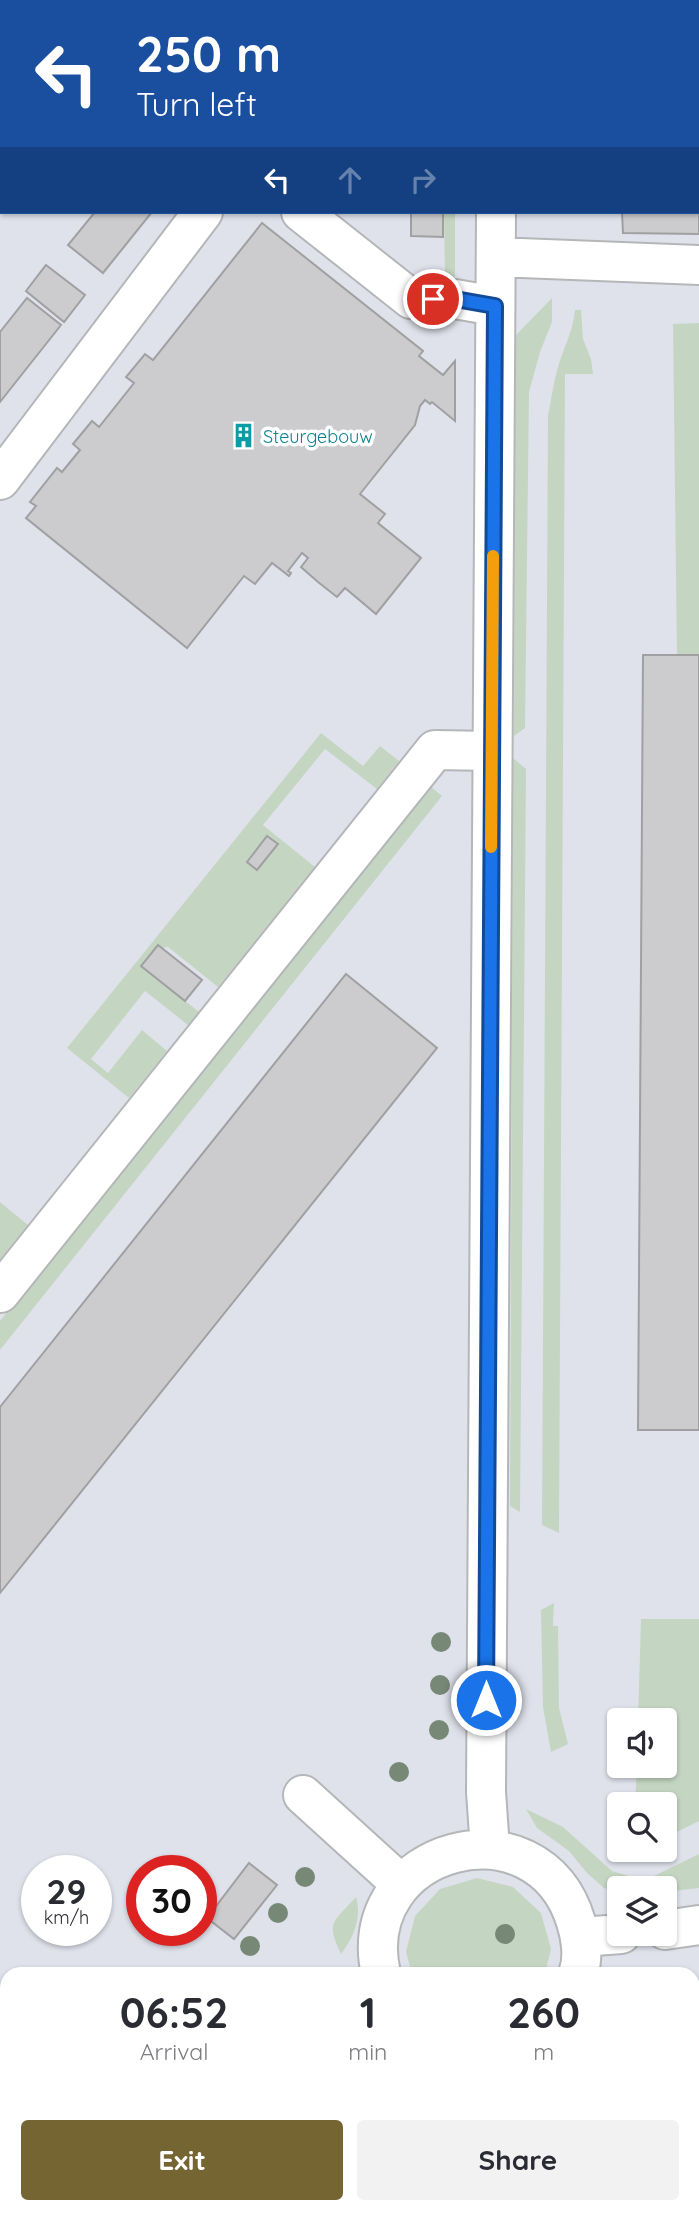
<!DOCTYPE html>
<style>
body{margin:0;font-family:Quicksand,sans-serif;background:#f2f2f3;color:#2b2b33;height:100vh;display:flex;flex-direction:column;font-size:26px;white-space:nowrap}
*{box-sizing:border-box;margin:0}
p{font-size:23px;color:#7c7c81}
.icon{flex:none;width:38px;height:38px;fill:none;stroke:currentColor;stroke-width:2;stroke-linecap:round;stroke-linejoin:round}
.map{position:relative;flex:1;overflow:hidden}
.details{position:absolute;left:0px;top:1967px;width:700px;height:247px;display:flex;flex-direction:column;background:#fff;border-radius:21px 21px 0 0;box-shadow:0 2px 5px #0004}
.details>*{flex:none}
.hud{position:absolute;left:0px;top:0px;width:700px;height:214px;box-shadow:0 2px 5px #0004;background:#1a4fa0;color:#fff;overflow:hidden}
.buttons{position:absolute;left:607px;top:1708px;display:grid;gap:14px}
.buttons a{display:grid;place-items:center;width:70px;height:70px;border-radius:7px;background:#fff;box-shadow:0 2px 5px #0004;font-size:35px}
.speed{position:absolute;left:21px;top:1855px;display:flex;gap:14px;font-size:35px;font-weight:700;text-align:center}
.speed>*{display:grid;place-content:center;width:91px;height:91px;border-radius:50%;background:#fff;box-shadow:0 2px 5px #0004;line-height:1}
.speed small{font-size:18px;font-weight:400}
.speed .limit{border:10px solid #d22;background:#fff;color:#111}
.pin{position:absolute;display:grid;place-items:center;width:60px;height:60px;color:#fff;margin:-30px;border:4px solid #fff;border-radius:50%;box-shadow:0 2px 7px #0007}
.me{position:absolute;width:77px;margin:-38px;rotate:0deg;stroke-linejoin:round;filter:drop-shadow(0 0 5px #0008)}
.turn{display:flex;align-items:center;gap:24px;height:147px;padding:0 21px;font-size:32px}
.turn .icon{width:91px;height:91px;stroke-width:2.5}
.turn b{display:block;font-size:49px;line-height:60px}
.lanes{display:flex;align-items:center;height:66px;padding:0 21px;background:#0003;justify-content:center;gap:35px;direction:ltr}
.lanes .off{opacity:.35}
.eta{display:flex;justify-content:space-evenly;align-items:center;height:119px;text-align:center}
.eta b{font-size:42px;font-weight:800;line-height:49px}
.cta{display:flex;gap:14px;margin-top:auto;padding:14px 21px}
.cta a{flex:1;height:80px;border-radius:7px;background:#756533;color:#fff;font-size:28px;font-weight:800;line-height:80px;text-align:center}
.cta a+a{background:#f2f2f3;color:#2b2b33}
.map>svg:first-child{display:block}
.built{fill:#dfe2eb;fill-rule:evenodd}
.green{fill:#c4d6c2}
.building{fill:#ccccce;stroke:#a0a0a2;stroke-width:2}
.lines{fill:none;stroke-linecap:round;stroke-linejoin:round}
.minor-casing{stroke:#b5b6b8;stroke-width:42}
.minor{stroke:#fff;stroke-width:38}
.tree{fill:#778976}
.route-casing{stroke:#114b97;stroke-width:18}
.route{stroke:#1a73e8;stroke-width:12}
.slow{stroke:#f59e0b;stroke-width:12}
.labels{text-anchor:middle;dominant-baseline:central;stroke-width:7;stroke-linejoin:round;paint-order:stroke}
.culture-label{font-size:18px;fill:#0d838f;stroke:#fff;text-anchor:start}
</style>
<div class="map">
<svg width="699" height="2213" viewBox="0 0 699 2213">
<rect width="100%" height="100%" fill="#eeeff0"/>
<path class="built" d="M 0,0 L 699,0 L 699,2213 L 0,2213 ZM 2,2 L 698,2 L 698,212 L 2,212 ZM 620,1720 L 665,1720 L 665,1766 L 620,1766 ZM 620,1804 L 665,1804 L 665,1850 L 620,1850 ZM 37,1871 L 96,1871 L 96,1930 L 37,1930 ZM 142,1871 L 201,1871 L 201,1930 L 142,1930 ZM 620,1888 L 665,1888 L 665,1934 L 620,1934 ZM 7,1974 L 693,1974 L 693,2207 L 7,2207 Z"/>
<path class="green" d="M 83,0 L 348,0 L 85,2 Z
M 444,212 L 455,212 L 455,279 L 445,277 Z
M 552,298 L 552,322 L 540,352 L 529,392 L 525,728 L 514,736 L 515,336 Z
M 575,310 L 581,310 L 583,339 L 591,359 L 593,374 L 565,374 L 559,1533 L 542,1525 L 548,416 C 551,401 553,385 557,371 C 562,350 573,333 575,310 Z
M 699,323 L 699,655 L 677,655 L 673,324 Z
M 321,733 L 363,766 L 380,746 L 399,761 L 377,789 L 325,749 L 263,825 L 315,867 L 218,987 L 168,947 L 162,948 L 158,946 L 142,966 L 199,1012 L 188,1025 L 145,991 L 91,1059 L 108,1073 L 142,1030 L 167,1051 L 129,1098 L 67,1048 Z
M 513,758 L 526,769 L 520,1512 L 510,1506 Z
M 430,786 L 442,796 L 0,1350 L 0,1321 Z
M 0,1202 L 28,1225 L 0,1260 Z
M 554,1603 L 553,1626 L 558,1626 L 559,1708 L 568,1744 L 551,1752 L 543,1707 L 541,1610 Z
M 641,1619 L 699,1619 L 699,1821 L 665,1838 L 665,1804 L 635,1804 L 637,1766 L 665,1766 L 665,1720 L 638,1720 Z
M 526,1809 L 563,1827 L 612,1871 L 632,1877 L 654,1876 L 699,1854 L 699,1888 L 665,1892 L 665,1888 L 620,1888 L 619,1892 L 604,1888 L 587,1873 L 569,1851 L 537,1828 Z
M 477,1878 L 513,1887 L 541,1913 L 551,1949 L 545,1974 L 412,1974 L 406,1952 L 415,1916 L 440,1889 Z
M 356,1897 C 362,1918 354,1937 341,1954 C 325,1921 334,1922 356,1897 Z"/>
<path class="building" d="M 624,0 L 699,0 L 699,234 L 623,233 L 622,212 L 698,212 L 698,2 Z
M 95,212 L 152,212 L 103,273 L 68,245 Z
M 411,212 L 443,212 L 443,237 L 411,236 Z
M 262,223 L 423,351 L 419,356 L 443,375 L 455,361 L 455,421 L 432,402 L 430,404 L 425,400 L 420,406 L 415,425 L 360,494 L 385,514 L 378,523 L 421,558 L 376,614 L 345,588 L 337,597 L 318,582 L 301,567 L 308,558 L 302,553 L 288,571 L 291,573 L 289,576 L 272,563 L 255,584 L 244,576 L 187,648 L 26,518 L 36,506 L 30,502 L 57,468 L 62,472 L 80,450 L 73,444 L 92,421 L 99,427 L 134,383 L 126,377 L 145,354 L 153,360 Z
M 46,265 L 85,295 L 64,322 L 26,291 Z
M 27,298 L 61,325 L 0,402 L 0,332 Z
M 643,655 L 699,655 L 699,1430 L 638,1430 Z
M 267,836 L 278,844 L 257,870 L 247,862 Z
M 158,945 L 202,980 L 185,1001 L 141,966 Z
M 346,974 L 437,1048 L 0,1593 L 0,1407 Z
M 249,1863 L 277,1885 L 234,1939 L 207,1918 Z
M 699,1989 L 699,2176 L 693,2179 L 693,1992 Z
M 304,2207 L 454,2207 L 457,2213 L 297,2213 Z
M 562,2207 L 637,2207 L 624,2213 L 560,2213 Z"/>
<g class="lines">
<defs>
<path id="minor" d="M 38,0 L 40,2
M 369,2 L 370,0
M 498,2 L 498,0
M 301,212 L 411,299 L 455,299 L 495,306
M 496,257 L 699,265
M 0,480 L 203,212
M 0,1293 L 435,750 L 492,751
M 303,1795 L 401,1884
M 490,1849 L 486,1792 L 496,212
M 665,1930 L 699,1925
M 581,1937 L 621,1934
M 381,1974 C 352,1847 538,1797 576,1922 C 581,1937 584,1958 578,1974
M 480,2207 L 484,2213
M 36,2213 L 44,2207
M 107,2213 L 114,2207"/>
</defs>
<use href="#minor" class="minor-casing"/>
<use href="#minor" class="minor"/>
</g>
<g class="tree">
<circle cx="441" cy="1642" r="10"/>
<circle cx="440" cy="1685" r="10"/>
<circle cx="439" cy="1730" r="10"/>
<circle cx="399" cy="1772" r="10"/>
<circle cx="305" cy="1877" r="10"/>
<circle cx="278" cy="1913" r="10"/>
<circle cx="505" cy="1934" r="10"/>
<circle cx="250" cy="1946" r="10"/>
</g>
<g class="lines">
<defs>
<path id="route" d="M 433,299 L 455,299 L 495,306 L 486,1700"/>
</defs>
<use href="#route" class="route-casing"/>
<use href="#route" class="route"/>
<path class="slow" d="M 491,847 L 493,556"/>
</g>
<defs>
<symbol id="building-bare" viewBox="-9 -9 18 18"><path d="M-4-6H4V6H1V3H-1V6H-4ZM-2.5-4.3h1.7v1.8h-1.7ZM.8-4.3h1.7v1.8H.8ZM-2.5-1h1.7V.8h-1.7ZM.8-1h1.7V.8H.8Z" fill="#0f9aa8" stroke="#fff" stroke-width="2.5" paint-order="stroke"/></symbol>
</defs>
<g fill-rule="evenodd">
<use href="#building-bare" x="226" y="418" width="35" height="35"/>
</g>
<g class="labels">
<g class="culture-label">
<text x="263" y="436">Steurgebouw</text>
</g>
</g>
</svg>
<div class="buttons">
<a><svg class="icon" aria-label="sound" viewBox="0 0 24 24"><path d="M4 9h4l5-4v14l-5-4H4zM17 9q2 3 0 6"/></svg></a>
<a><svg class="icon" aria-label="search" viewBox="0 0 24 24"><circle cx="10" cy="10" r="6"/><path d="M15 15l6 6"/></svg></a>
<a><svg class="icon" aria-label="layers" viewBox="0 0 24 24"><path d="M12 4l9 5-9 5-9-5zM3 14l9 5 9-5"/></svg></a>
</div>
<div class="speed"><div>29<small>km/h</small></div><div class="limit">30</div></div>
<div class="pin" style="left:433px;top:299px;background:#d93025"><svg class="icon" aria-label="arrive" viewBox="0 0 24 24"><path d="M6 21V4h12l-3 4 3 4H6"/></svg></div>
<svg class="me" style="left:486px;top:1700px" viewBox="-20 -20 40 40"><circle r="17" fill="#1a73e8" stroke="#fff" stroke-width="3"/><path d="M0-11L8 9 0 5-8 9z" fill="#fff"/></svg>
<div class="hud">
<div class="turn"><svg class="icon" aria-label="left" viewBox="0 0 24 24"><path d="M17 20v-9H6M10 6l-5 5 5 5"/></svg><div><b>250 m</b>Turn left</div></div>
<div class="lanes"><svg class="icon" aria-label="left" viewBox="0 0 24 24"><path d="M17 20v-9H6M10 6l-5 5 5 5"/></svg><svg class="icon off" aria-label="ahead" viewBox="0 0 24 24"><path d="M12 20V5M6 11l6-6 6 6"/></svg><svg class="icon off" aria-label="right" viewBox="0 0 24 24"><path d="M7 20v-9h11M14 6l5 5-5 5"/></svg></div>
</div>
<section class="details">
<div class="eta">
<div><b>06:52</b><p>Arrival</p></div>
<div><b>1</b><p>min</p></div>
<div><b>260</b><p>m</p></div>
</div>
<div class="cta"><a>Exit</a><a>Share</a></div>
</section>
</div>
